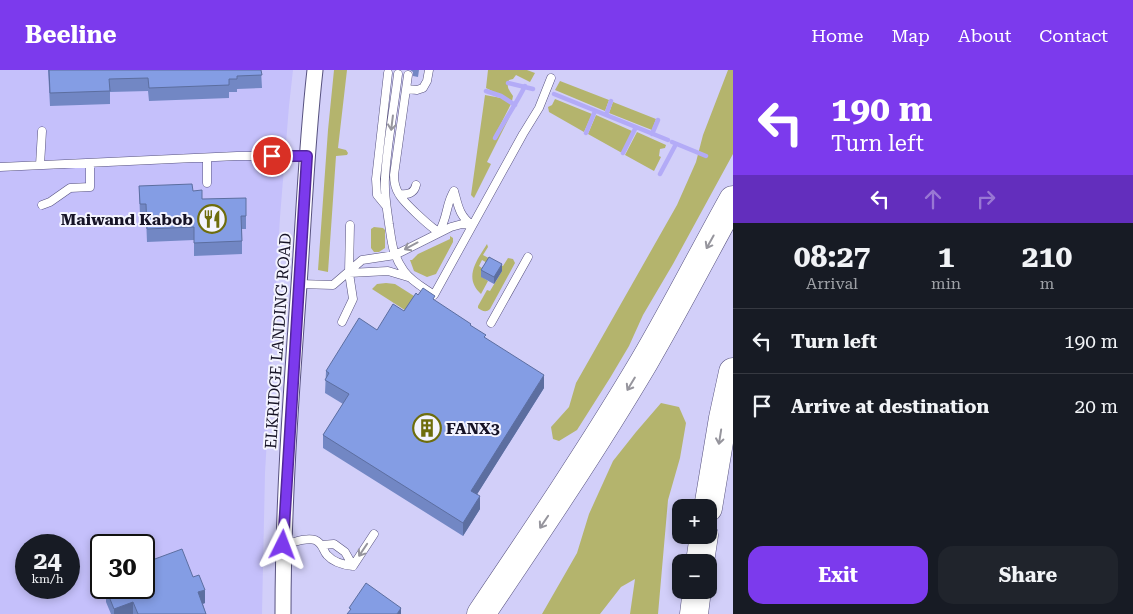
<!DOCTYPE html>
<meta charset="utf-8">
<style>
body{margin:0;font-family:"Roboto Serif",serif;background:#20242c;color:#f1f3f6;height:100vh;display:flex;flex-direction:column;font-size:19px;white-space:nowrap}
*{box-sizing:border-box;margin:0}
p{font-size:16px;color:#9ea1a6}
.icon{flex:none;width:28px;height:28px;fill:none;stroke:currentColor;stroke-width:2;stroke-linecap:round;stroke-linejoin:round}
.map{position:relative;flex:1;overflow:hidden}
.panel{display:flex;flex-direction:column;background:#171b24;width:400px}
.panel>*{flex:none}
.hud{background:#7c3aed;color:#fff;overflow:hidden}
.tools{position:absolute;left:672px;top:429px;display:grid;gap:10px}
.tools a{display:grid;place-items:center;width:45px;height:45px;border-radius:10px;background:#171b24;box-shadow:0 2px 8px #0003;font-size:25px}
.speed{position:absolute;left:15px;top:464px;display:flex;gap:10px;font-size:25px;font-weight:700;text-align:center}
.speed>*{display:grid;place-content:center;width:65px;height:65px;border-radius:50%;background:#171b24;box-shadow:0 2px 8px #0003;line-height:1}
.speed small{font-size:12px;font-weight:400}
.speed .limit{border:2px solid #111;border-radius:8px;background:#fff;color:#111}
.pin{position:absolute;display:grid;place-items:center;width:42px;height:42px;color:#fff;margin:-21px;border:2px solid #fff;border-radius:50%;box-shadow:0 1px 5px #0007}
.me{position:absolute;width:55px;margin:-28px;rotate:3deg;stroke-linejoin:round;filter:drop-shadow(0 0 4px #0008)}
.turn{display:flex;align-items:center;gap:18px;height:105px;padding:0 15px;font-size:22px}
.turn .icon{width:65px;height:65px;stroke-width:2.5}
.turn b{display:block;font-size:35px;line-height:42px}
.lanes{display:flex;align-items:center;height:48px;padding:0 15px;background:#0003;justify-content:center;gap:25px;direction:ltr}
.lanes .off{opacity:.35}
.eta{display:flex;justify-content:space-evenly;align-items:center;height:85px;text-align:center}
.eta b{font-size:30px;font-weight:700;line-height:35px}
.button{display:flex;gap:10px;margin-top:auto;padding:10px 15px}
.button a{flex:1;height:58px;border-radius:15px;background:#7c3aed;color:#fff;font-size:20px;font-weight:700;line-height:58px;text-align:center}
.button a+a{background:#20242c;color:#f1f3f6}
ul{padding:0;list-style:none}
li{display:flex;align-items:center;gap:15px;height:65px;padding:0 15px;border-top:1px solid #363941}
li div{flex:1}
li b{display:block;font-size:19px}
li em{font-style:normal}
header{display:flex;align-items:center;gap:30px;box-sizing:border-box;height:70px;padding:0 25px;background:#7c3aed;color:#fff}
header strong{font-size:24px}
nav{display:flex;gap:28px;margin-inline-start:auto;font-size:18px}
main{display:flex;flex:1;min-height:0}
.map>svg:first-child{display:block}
.built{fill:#c5c0fb;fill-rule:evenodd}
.green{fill:#b4b46d}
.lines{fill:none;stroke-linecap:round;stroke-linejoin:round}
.stream{stroke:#b3abf7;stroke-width:4.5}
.lane-casing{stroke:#57527f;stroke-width:9}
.street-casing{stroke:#57527f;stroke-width:17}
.highway-casing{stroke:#57527f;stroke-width:29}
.lane{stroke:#fff;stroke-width:8}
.street{stroke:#fff;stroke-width:15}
.highway{stroke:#fff;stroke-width:28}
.wall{fill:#7287c4}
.shaded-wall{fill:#5c6ea0}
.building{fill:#849de4;stroke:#5c6ea0}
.oneway{stroke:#96959d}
.route-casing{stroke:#51269a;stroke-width:12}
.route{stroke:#7c3aed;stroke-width:9}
.labels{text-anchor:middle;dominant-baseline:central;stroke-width:4;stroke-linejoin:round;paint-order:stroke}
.poi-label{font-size:16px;font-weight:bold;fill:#161326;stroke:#f4f4ff;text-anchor:end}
.street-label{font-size:16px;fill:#161326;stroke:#f4f4ff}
</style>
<header>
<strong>Beeline</strong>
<nav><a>Home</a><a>Map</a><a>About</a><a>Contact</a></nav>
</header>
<main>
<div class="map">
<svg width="733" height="544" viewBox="0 0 733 544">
<rect width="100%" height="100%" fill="#d2cff9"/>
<path class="built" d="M 0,0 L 293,0 L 289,36 L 280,147 L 265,403 L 262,544 L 0,544 ZM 26,475 L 69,475 L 69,518 L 26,518 ZM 101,475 L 144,475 L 144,518 L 101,518 Z"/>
<path class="green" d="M 334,0 L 347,0 L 338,78 L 346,80 L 348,83 L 347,85 L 336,86 L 328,202 L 318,200 L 328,60 Z
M 488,0 L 527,0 L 535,3 L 530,12 L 516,5 L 513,9 L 509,10 C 506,17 509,20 513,26 L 512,31 L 486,18 Z
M 728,0 L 733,0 L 733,84 L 673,194 L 643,245 L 629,276 L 610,308 L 577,360 L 559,371 L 553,369 L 551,357 L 569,337 L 576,313 L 677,135 L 696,92 L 703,65 Z
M 560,11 L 609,30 L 605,41 L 555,20 Z
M 485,25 L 501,28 L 511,34 L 494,67 L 497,68 L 508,46 L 510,46 L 487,92 L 491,94 L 474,128 L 471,125 Z
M 555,29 L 592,44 L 584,62 L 549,42 L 548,37 L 552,35 Z
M 613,32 L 656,49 L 652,60 L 609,43 Z
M 596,45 L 632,61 L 622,83 L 588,64 Z
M 637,62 L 666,75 L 665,78 L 660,79 L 659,86 L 661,87 L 654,101 L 625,85 Z
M 374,157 L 383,158 L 385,160 L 385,178 L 379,182 L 374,182 L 371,178 L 371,159 Z
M 450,166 L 453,168 L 453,172 L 436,204 L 427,207 L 414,201 L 410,190 L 412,190 L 418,184 L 450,169 Z
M 487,174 L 488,177 L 483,185 L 503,196 L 508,188 L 513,189 L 515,193 L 490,239 C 486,243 482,241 478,238 L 478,236 L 487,220 L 490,221 L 502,201 L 482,190 L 479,196 L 485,200 L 482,207 L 488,211 L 481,224 C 463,208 477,190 487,174 Z
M 386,213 L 395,214 L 414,226 L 411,244 L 372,219 L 377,214 Z
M 661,333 L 679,337 L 686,353 L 680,388 L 668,430 L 658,544 L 630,544 L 635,509 L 621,517 L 600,544 L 542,544 L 577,483 L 589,444 L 613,391 L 636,362 Z"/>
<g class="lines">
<path class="stream" d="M 508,13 L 533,19
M 486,21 L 501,26 L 515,35
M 554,24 L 668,70
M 606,45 L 611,31
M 586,63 L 595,41
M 652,64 L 658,50
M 495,68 C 505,50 516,34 525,16
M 672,72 L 706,86
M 623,83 L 636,57
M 660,104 L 676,74"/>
<defs>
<path id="lane" d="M 398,4 C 394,39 387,73 385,108 C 384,124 387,139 389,154 C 392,173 392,184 404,201 C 411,211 424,218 434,225 L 523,64 L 539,38 L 551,8
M 408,5 L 394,105 C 394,112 395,118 399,124 C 403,132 431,158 439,162 C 448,147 446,133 454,121
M 407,19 L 417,20 L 423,18 L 427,11 L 429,0
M 207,88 L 207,113
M 40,95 L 42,61
M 0,97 L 237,86 L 307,86
M 454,121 C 458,135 459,146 472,155
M 399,124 C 407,125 414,124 416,115
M 42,135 L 50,132 L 70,118 L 90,117 L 90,93
M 386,136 L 377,125 L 376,109 L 388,3
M 349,203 L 388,201 L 408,207
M 299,214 L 333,215 L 362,190 L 395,185 L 451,157 L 462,154 L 472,155
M 342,252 L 353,229 L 349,203 L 350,155
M 491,253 L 528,187
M 283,475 C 292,473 306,467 315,470 C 323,473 323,481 327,485 C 334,493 343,495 353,496
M 322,475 L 334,474 L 345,482 L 353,496
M 353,496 L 374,464"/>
<path id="street" d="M 283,544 C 283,434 291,325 299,215 C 304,143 307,71 315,0"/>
<path id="highway" d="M 708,438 L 723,348 L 733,302
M 700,492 L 704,465
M 481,544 C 537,461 593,378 644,292 C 675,239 703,184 733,130
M 694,544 L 697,520"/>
</defs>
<use href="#lane" class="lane-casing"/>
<use href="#street" class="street-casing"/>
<use href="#highway" class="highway-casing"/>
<use href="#lane" class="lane"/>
<use href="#street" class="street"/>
<use href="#highway" class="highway"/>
</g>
<path class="wall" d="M 48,0 L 261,0 L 262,18 L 237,19 L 237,22 L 229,22 L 229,28 L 149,31 L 148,21 L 110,22 L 110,34 L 50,36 Z
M 410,0 L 419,0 L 418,7 L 413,6 L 413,2 Z
M 139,116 L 193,121 L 202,129 L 246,146 L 246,159 L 242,159 L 242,184 L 194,186 L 194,170 L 147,172 L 146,147 L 140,147 Z
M 481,200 L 502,201 L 494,214 L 481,207 Z
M 418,225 L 435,231 L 471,256 L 544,318 L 477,424 L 480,439 L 463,466 L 323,378 L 323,365 L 343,334 L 325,323 L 326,301 L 377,260 L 404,241 Z
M 193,507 L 205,533 L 203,534 L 206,544 L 111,544 L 106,532 L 106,519 Z"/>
<path class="shaded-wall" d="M 502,194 L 502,201 L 494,214 L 494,207 Z
M 544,305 L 544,318 L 471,434 L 471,421 Z
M 480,426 L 480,439 L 463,466 L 463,453 Z
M 205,520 L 205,533 L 198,535 L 198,522 Z
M 133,532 L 133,544 L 114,544 L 114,539 Z
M 401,538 L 401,544 L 397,544 Z"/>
<path class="building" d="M 49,0 L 261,0 L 262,5 L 237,6 L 237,9 L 229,9 L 229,15 L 149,18 L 148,8 L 109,9 L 110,21 L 50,23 Z
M 192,114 L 193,121 L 202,120 L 202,129 L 246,128 L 246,146 L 241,146 L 242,171 L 194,173 L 194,157 L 147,159 L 146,134 L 140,134 L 139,116 Z
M 489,187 L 502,194 L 494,207 L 481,200 Z
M 423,218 L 435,226 L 433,229 L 471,254 L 470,255 L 486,265 L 484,267 L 544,305 L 471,421 L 480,426 L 463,453 L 323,365 L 349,324 L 325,310 L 329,303 L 326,301 L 359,248 L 377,260 L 393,234 L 404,241 L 416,223 L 418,225 Z
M 182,479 L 193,507 L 199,505 L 205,520 L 198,522 L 206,544 L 138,544 L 133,532 L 114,539 L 106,519 L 110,518 L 144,518 L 144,493 Z
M 366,513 L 401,538 L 397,544 L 347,544 L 351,539 L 349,538 Z"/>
<defs><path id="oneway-shaft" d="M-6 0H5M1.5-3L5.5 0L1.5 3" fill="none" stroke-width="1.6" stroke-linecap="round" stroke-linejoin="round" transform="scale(1.25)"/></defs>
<g class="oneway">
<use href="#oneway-shaft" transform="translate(392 53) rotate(97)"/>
<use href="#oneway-shaft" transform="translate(710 172) rotate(119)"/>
<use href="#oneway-shaft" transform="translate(411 176) rotate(152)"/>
<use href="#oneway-shaft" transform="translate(631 314) rotate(121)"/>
<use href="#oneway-shaft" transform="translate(720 367) rotate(99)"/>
<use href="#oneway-shaft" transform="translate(544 452) rotate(124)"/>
<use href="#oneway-shaft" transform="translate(363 480) rotate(124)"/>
</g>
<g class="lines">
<defs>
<path id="route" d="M 272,86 L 307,86 L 283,475"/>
</defs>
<use href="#route" class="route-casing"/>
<use href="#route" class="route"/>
</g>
<defs>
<symbol id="restaurant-ring" viewBox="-11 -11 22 22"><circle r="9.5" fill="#f4f4ff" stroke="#6e6d0c" stroke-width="1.5"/><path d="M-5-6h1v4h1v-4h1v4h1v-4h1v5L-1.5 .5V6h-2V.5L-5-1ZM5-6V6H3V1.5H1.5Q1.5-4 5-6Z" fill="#6e6d0c"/></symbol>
<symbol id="building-ring" viewBox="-11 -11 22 22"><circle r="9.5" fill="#f4f4ff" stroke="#6e6d0c" stroke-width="1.5"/><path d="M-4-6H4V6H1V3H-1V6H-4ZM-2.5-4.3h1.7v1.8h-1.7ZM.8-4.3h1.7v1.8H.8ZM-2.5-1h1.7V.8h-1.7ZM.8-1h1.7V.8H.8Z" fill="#6e6d0c"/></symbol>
</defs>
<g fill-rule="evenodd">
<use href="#restaurant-ring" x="196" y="133" width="32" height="32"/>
<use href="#building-ring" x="411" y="342" width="32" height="32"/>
</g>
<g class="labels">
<g class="poi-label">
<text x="193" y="149">Maiwand Kabob</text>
<text x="446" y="358" text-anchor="start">FANX3</text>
</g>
<g class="street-label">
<text transform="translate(278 271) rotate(-86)">ELKRIDGE LANDING ROAD</text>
</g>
</g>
</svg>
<div class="tools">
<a>+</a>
<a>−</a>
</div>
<div class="speed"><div>24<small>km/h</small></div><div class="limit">30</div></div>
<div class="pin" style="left:272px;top:86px;background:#d93025"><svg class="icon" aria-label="arrive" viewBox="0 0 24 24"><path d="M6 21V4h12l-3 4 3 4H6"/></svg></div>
<svg class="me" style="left:283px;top:475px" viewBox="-20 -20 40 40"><path d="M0-17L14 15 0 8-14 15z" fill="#7c3aed" stroke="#fff" stroke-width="4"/></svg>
</div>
<section class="panel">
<div class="hud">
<div class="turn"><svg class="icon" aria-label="left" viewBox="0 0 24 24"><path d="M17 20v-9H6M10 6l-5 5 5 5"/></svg><div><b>190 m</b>Turn left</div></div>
<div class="lanes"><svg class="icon" aria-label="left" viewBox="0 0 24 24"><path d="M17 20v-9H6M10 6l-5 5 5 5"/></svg><svg class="icon off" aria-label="ahead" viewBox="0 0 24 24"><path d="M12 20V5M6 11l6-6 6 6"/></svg><svg class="icon off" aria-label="right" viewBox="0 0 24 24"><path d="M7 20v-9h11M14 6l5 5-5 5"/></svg></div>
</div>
<div class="eta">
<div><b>08:27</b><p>Arrival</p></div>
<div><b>1</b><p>min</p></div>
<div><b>210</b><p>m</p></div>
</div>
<ul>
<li><svg class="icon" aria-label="left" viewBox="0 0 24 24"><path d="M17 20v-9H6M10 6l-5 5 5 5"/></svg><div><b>Turn left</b></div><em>190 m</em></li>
<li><svg class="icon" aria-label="arrive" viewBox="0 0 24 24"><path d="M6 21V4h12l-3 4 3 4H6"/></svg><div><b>Arrive at destination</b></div><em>20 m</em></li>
</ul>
<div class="button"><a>Exit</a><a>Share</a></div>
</section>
</main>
